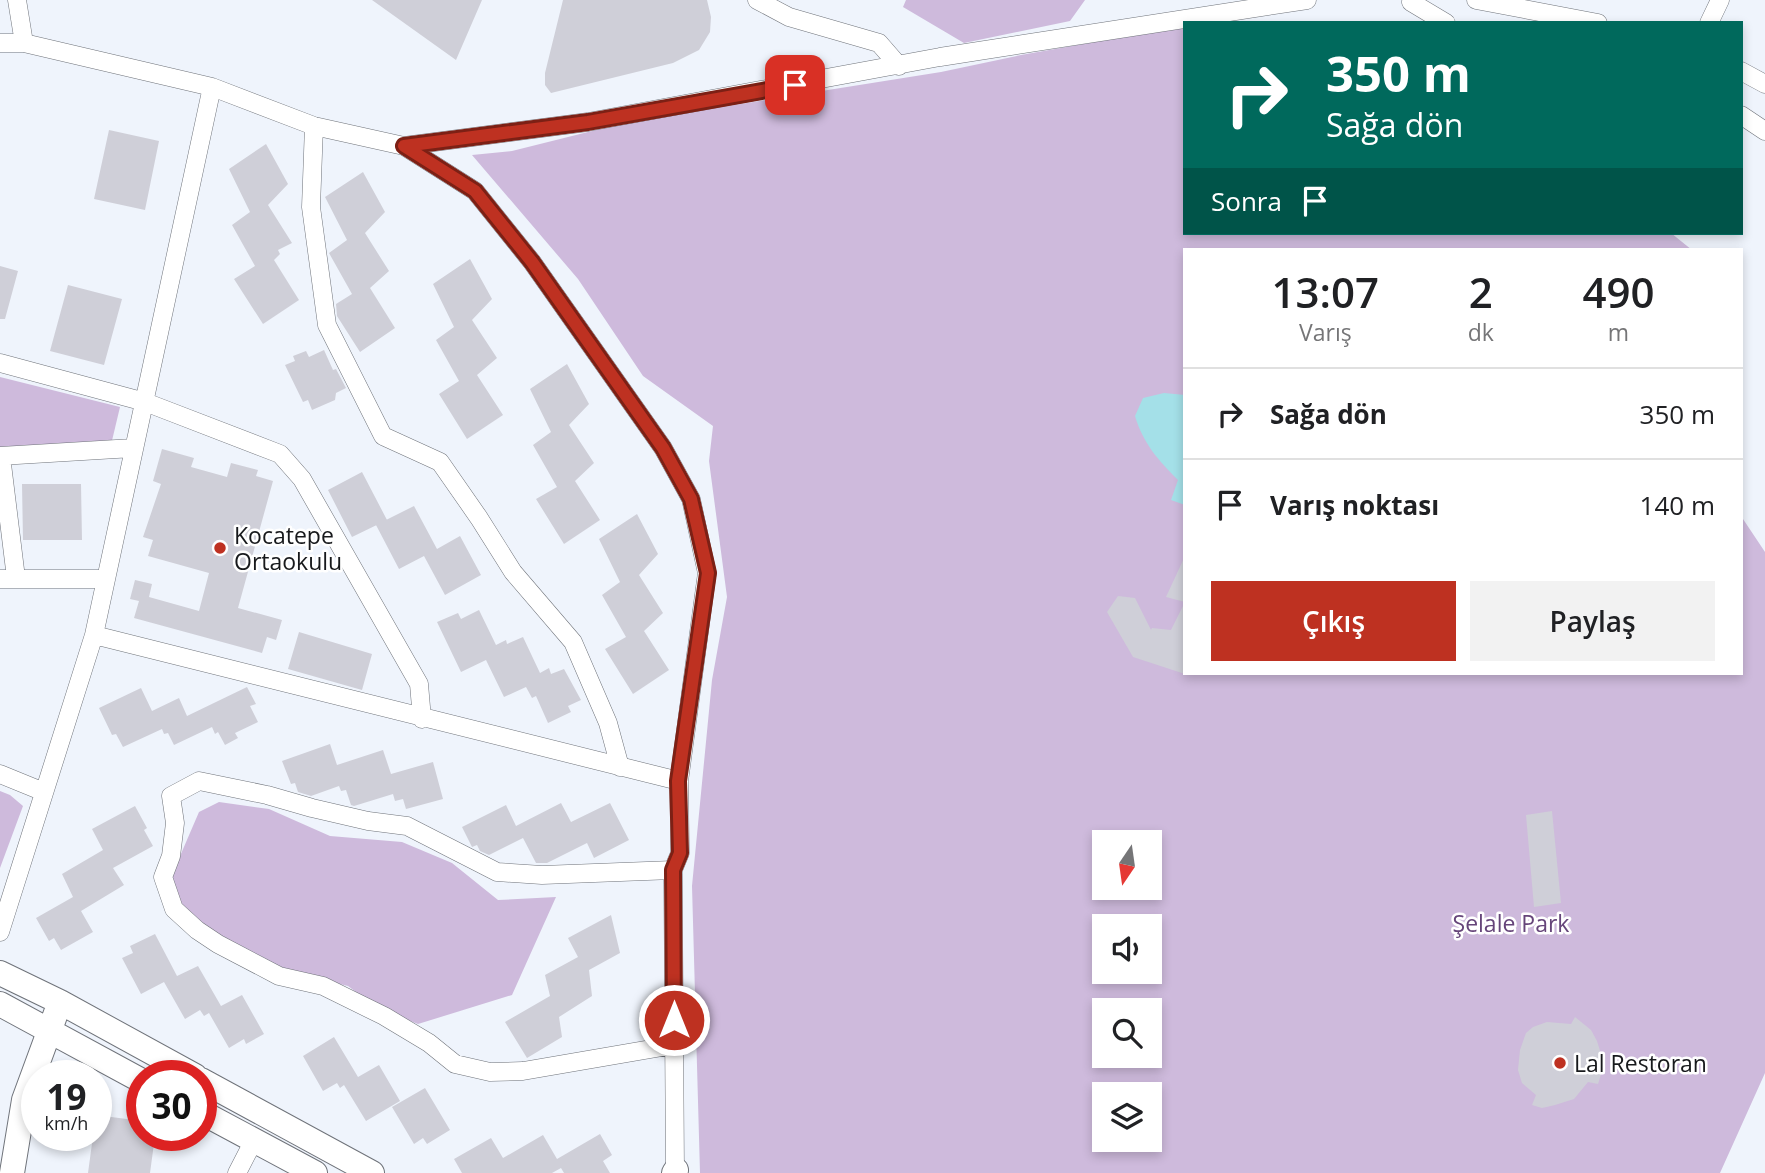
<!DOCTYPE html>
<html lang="tr">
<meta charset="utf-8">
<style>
body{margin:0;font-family:"Open Sans",sans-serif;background:#f2f2f2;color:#202124;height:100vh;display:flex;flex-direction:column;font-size:26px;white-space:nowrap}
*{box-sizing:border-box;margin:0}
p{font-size:23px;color:#757577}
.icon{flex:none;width:38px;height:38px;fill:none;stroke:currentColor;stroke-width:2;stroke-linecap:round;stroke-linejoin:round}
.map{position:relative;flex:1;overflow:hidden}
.sheet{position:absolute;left:1183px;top:248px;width:560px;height:427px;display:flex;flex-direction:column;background:#fff;border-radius:0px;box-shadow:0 4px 10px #0003}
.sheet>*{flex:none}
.hud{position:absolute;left:1183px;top:21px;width:560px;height:214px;border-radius:0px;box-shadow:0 4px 10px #0003;background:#00695c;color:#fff;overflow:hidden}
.needle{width:46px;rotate:193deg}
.buttons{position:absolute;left:1092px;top:830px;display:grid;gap:14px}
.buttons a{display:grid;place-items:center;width:70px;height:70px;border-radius:0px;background:#fff;box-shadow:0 4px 10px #0003;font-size:35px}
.speed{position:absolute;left:21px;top:1060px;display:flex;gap:14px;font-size:35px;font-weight:700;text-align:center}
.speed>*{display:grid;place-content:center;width:91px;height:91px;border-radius:50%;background:#fff;box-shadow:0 4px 10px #0003;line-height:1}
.speed small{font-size:18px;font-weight:400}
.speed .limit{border:10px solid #d22;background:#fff;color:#111}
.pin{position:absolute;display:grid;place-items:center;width:60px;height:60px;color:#fff;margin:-30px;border-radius:14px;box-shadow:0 4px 10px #0006}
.me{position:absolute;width:77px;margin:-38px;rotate:0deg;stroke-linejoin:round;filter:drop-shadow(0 0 5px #0008)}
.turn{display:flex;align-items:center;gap:24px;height:147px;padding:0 28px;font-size:32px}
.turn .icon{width:91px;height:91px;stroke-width:2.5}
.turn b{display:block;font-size:49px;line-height:60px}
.then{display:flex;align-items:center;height:66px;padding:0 28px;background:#0003;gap:14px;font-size:26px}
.eta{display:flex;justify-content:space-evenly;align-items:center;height:119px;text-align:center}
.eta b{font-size:42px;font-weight:600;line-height:49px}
.primary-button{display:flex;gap:14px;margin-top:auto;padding:14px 28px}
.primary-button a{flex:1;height:80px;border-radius:0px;background:#be3121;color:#fff;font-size:28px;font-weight:600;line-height:80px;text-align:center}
.primary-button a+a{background:#f2f2f2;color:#202124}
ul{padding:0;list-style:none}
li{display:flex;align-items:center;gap:21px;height:91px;padding:0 28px;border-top:2px solid #e0e0e0}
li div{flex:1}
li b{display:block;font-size:26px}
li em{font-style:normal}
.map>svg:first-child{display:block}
.green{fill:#cebadc;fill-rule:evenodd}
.water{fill:#a4e0e8}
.building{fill:#cfcfd8}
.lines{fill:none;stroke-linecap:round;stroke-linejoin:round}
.street-casing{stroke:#6f737a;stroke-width:19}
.secondary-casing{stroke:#6f737a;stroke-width:26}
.street{stroke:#fff;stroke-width:18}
.secondary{stroke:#fff;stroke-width:24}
.route-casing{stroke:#7c2015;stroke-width:18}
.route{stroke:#be3121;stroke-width:12}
.poi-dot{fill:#be3121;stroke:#fff;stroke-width:2.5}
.labels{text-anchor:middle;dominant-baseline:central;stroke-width:5;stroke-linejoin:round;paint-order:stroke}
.poi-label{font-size:23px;fill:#17191c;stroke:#fff;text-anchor:start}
.park-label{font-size:23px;fill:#66457a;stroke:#fff}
</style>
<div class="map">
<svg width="1765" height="1173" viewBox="0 0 1765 1173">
<rect width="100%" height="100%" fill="#eff4fc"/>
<path class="green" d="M 906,0 L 1085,0 L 1070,21 L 964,43 L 903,7 Z
M 1185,26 L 1185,233 L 1671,233 L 1692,250 L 1185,250 L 1185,674 L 1741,674 L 1741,516 L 1765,552 L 1765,1073 L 1720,1173 L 700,1173 L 692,886 L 712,680 L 727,597 L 709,461 L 713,426 L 643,376 L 578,279 L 472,155 L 512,151 L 628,122 L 941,72 L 1021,55 ZM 1104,842 L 1150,842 L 1150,887 L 1104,887 ZM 1104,926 L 1150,926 L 1150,971 L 1104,971 ZM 1104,1010 L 1150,1010 L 1150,1055 L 1104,1055 ZM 1104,1094 L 1150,1094 L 1150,1139 L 1104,1139 Z
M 0,377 L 120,407 L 110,449 L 0,456 Z
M 0,791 L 10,795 L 23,806 L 0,868 Z
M 219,802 L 269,809 L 330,836 L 402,842 L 452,863 L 498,900 L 556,897 L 512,995 L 418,1024 L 376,1007 L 348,986 L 285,971 L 197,930 L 169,900 L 171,877 L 199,812 Z"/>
<path class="water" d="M 1164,393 L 1185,395 L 1185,505 L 1171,500 L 1178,480 C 1158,460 1143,443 1135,416 L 1143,398 Z"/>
<path class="building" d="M 372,0 L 482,0 L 456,60 Z
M 563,0 L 707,0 L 711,17 L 710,32 L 699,50 L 673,63 L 551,93 L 545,85 L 545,73 Z
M 109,130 L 159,141 L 145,210 L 94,199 Z
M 266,144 L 288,184 L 268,205 L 292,243 L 278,250 L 280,254 L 274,260 L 299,300 L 263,324 L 234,279 L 255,266 L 232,225 L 250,212 L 229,169 Z
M 363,172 L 385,212 L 365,233 L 389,271 L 370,288 L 395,328 L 360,352 L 337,316 L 336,304 L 352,294 L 329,253 L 347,240 L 325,197 Z
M 470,259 L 492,299 L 472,320 L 497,358 L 477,375 L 503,415 L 467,439 L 439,394 L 459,381 L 436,340 L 454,327 L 433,284 Z
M 0,266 L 18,271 L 5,319 L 0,319 Z
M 68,285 L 122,299 L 104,365 L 50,351 Z
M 324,350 L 333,370 L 336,369 L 346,388 L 336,393 L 335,400 L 312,410 L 308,400 L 303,402 L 285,365 L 295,361 L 293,356 L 306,351 L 309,357 Z
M 567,364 L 589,404 L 569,425 L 594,463 L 575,481 L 600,520 L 564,544 L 536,499 L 557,487 L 533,445 L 551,432 L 530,389 Z
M 162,449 L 194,458 L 191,467 L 227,477 L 231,463 L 258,470 L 256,476 L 273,481 L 238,608 L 282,620 L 276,640 L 267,637 L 262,653 L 134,618 L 139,601 L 130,599 L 135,580 L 152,584 L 149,597 L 199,611 L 209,573 L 148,556 L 153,540 L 143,537 L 161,484 L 153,481 Z
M 362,472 L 387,520 L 352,537 L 328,490 Z
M 22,484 L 81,484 L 82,540 L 23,540 Z
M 414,506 L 437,549 L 460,536 L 481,575 L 445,595 L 424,556 L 399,569 L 376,525 Z
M 637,514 L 658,554 L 639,575 L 663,613 L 644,631 L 669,670 L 633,694 L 605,649 L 626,637 L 602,595 L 620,582 L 599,539 Z
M 1185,556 L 1185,674 L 1133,657 L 1107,612 L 1118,596 L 1135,598 L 1151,630 L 1152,628 L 1171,630 L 1185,602 L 1166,597 Z
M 479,610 L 496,645 L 506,640 L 507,644 L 523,637 L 540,673 L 549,668 L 551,674 L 564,669 L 581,700 L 568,706 L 571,712 L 548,723 L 536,696 L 532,698 L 526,687 L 504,697 L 486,660 L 461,672 L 437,622 L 458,613 L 461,619 Z
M 299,632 L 372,654 L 362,690 L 288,669 Z
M 247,687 L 256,704 L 250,706 L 258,722 L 235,733 L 238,738 L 225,745 L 218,732 L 215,734 L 212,727 L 174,745 L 168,733 L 164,734 L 162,729 L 123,747 L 116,734 L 112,735 L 99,708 L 141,688 L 152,711 L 179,698 L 187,716 Z
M 330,744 L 337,765 L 383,750 L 391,774 L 433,762 L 443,799 L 406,809 L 403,799 L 395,801 L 393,794 L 354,806 L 351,805 L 346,790 L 341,791 L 339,786 L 311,796 L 298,792 L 295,783 L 291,784 L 282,761 Z
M 561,803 L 571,822 L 610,803 L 629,840 L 594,858 L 587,843 L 547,863 L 536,863 L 523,838 L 489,855 L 480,851 L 477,845 L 472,847 L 462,827 L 506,805 L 516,826 Z
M 135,806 L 147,828 L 144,830 L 153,846 L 113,868 L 124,885 L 81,911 L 93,932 L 61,950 L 54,938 L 49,941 L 36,918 L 73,897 L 62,874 L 103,850 L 92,829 Z
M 1552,811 L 1561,903 L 1534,907 L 1526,815 Z
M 611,915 L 620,953 L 589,970 L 592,996 L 559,1017 L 562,1037 L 527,1058 L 505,1022 L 550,996 L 545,975 L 578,957 L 568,938 Z
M 155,934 L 177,976 L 198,966 L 221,1006 L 242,995 L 264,1034 L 246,1044 L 244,1039 L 229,1048 L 209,1013 L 204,1016 L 200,1010 L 185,1019 L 164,982 L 141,994 L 122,958 L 133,953 L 130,946 Z
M 1575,1017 L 1591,1030 L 1597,1041 L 1602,1057 L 1602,1071 L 1598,1084 L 1588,1082 L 1574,1099 L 1555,1105 L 1542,1108 L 1532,1105 L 1536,1095 L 1522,1083 L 1518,1070 L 1520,1050 L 1526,1033 L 1533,1027 L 1547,1022 L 1571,1024 Z
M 334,1037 L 358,1077 L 379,1065 L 400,1101 L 366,1121 L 344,1085 L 340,1088 L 337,1083 L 323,1091 L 303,1056 Z
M 425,1088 L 450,1130 L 427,1144 L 423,1138 L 414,1144 L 392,1107 Z
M 96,1115 L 142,1121 L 142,1136 L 155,1136 L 150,1173 L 88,1173 L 93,1136 L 96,1136 Z
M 600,1134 L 612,1155 L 603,1161 L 610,1173 L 564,1173 L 561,1168 L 552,1173 L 462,1173 L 454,1159 L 491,1138 L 503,1158 L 543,1135 L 557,1159 Z"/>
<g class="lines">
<defs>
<path id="street" d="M 17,0 L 24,43
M 757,0 L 789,17 L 879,43 L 899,66
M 1476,0 L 1598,23
M 1411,2 L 1446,23
M 1709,23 L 1720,0
M 0,43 L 24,43 L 212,87
M 1741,71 L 1765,84
M 1741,115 L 1765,131
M 314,126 L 311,207 L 327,325 L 383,436 L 440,462 L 479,518 L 513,572 L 573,642 L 608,723 L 620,767
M 404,146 L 475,191 L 532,262 L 663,448 L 691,499 L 707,573 L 679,781
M 0,363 L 145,402 L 280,454 L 302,479 L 419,684 L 422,719
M 0,456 L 133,448
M 1,456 L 16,578
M 0,579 L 106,579
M 94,635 L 679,781 L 680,853 L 673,870 L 675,1173
M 0,774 L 44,792
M 673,870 L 542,875 L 497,872 L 407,826 L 368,821 L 312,808 L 267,795 L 199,781 L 171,796 L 175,823 L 171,856 L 163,877 L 174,909 L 197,930 L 218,944 L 279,976 L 323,986 L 384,1016 L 429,1043 L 455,1064 L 490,1072 L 523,1071 L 674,1045
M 0,932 L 94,635 L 212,87 L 314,126 L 404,146 L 588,122 L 940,57 L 1307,0
M 237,1173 L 254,1140"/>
<path id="secondary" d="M 0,973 L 60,1002 L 195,1076
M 0,1004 L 142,1081
M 201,1080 L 372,1173
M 201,1112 L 315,1173
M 12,1173 L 24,1100 L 60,1002
M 674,1173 L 676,1170"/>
</defs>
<use href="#street" class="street-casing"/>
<use href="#secondary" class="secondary-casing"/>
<use href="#street" class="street"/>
<use href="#secondary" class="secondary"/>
</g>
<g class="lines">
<defs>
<path id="route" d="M 674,1020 L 673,870 L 680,853 L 678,781 L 708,573 L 691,499 L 663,448 L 532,262 L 475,191 L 404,146 L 588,122 L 795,85"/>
</defs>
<use href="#route" class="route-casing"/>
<use href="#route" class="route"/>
</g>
<g class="poi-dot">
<circle cx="220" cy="548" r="7"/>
<circle cx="1560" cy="1063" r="7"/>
</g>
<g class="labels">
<g class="poi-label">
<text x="234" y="535">Kocatepe<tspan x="234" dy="26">Ortaokulu</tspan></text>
<text x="1574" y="1063">Lal Restoran</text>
</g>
<g class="park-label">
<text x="1511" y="923">Şelale Park</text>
</g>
</g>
</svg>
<div class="buttons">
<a><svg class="needle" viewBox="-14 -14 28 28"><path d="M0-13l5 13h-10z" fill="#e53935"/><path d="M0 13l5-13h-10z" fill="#757577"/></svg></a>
<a><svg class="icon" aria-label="sound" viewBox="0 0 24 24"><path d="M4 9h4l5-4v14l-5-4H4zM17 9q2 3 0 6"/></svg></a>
<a><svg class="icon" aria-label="search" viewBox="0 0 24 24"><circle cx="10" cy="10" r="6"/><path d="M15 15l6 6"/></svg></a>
<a><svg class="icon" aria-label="layers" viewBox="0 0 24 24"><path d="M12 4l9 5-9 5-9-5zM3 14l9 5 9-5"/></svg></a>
</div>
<div class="speed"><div>19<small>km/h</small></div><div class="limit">30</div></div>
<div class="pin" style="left:795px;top:85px;background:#d93025"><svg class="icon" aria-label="arrive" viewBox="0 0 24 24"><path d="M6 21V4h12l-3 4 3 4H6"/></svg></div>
<svg class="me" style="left:674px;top:1020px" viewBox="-20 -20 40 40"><circle r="17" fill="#be3121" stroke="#fff" stroke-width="3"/><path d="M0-11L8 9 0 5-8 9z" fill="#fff"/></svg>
<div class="hud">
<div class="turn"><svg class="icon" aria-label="right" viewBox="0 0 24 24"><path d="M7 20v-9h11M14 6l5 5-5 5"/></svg><div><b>350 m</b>Sağa dön</div></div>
<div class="then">Sonra<svg class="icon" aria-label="arrive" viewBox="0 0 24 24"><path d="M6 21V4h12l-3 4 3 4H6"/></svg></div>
</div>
<section class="sheet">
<div class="eta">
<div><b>13:07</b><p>Varış</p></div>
<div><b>2</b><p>dk</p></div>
<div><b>490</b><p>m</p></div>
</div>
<ul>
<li><svg class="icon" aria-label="right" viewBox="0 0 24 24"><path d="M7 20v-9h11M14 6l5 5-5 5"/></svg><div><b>Sağa dön</b></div><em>350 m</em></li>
<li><svg class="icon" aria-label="arrive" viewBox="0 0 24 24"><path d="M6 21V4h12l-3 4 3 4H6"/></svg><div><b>Varış noktası</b></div><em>140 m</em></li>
</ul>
<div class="primary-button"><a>Çıkış</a><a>Paylaş</a></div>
</section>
</div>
